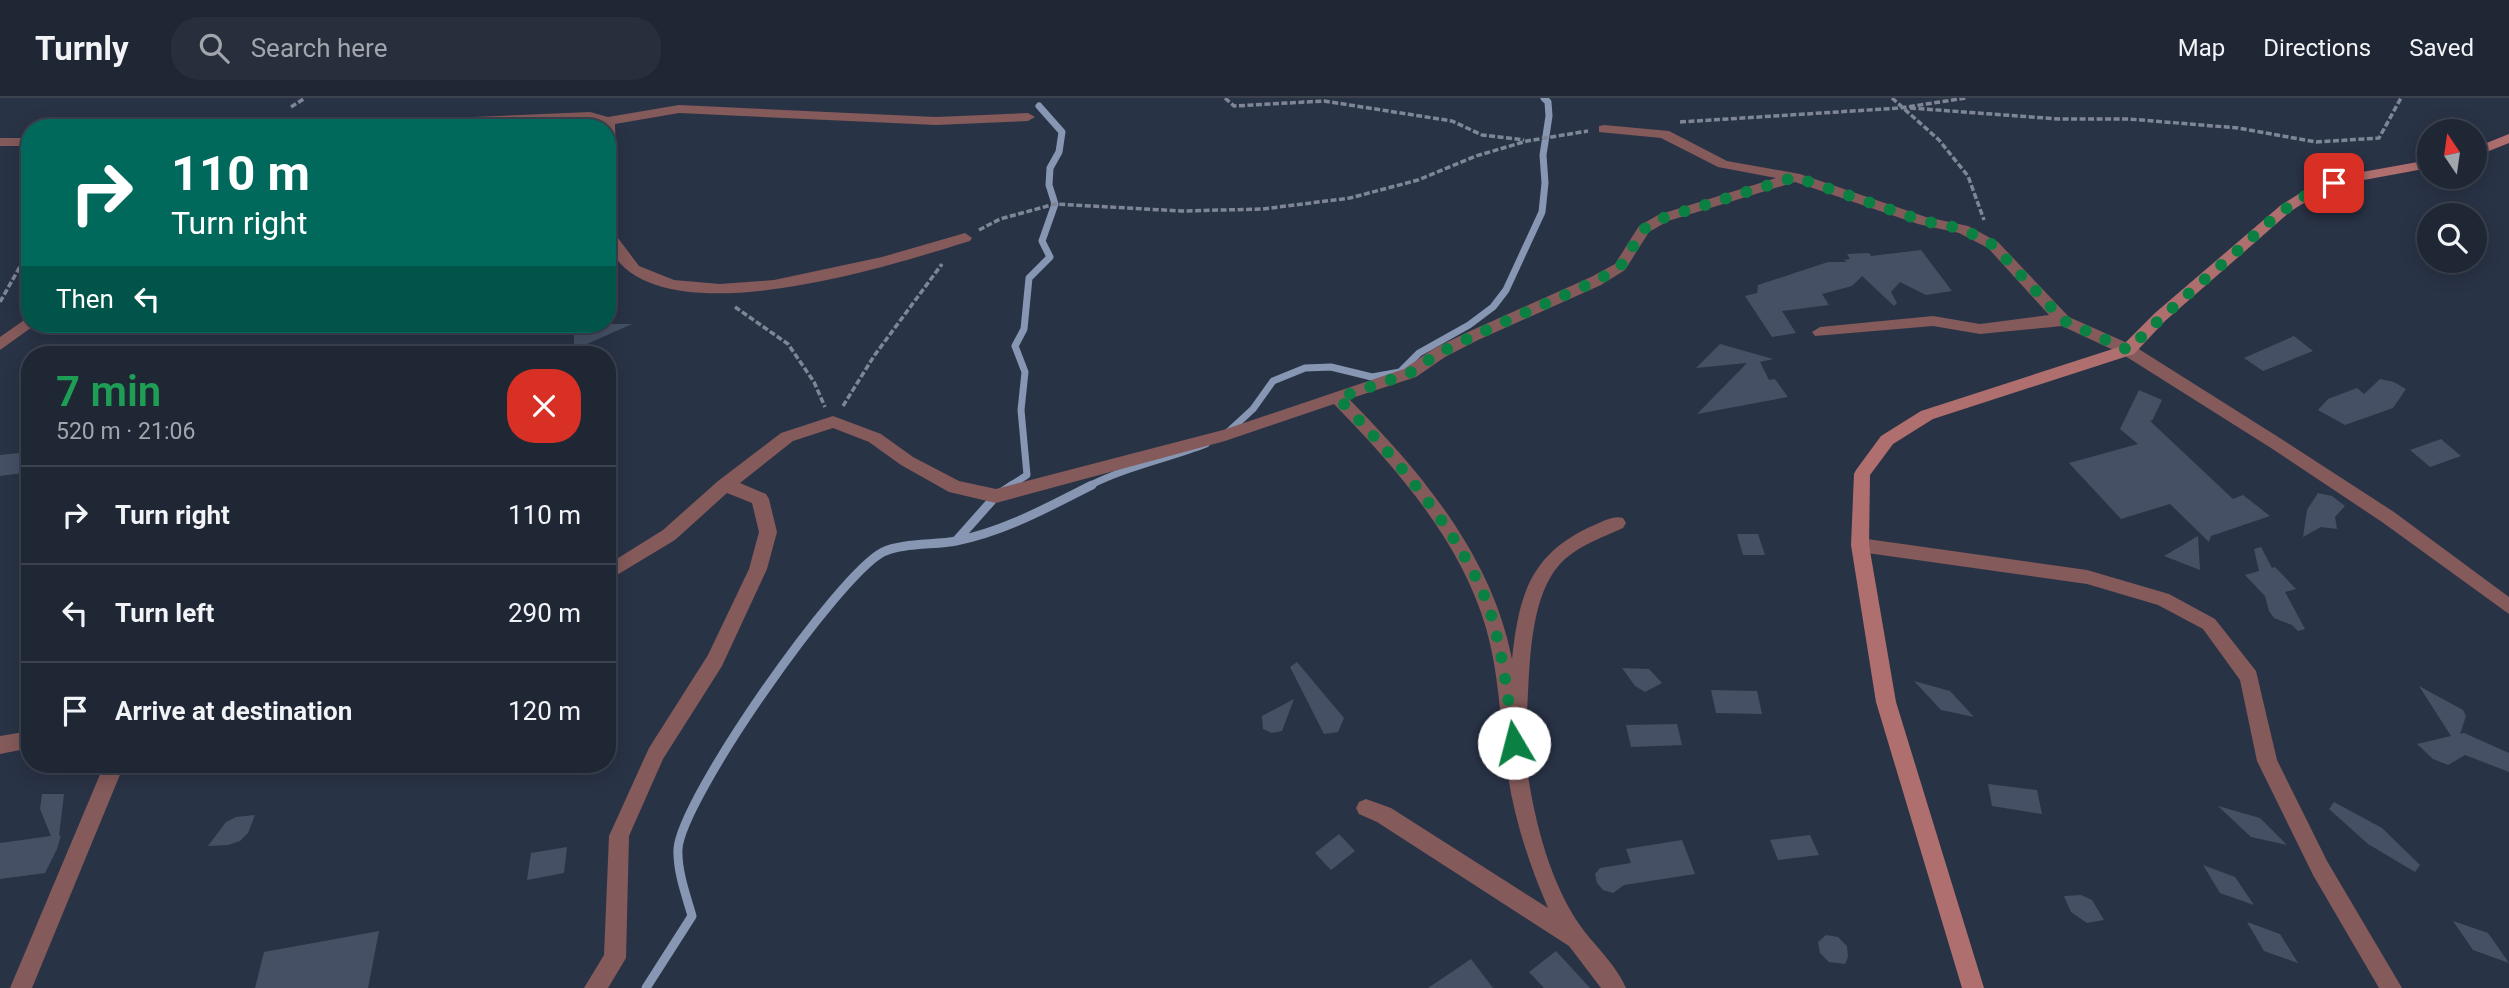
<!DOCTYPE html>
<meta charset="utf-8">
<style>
body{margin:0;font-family:Roboto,sans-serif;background:#272e3c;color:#f1f3f6;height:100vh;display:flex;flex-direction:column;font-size:26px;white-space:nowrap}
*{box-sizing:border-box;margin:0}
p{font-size:23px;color:#a1a5ac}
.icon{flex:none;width:38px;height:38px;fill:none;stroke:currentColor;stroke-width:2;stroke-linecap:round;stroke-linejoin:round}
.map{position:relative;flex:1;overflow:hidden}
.side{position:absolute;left:21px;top:248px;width:595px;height:427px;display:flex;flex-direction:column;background:#1f2634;border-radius:28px;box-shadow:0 4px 18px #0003,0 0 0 2px #3c434f}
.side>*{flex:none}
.top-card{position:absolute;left:21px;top:21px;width:595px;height:214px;border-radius:28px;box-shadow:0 4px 18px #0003,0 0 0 2px #3c434f;background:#00695c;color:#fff;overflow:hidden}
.needle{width:46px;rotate:347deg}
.fabs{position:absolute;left:2417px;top:21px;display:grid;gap:14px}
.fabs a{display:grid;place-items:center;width:70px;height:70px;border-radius:50%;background:#1f2634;box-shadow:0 4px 18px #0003,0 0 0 2px #3c434f;font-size:35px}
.pin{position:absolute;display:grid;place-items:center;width:60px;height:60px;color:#fff;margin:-30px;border-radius:14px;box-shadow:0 4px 10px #0006}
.me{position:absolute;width:77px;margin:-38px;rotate:352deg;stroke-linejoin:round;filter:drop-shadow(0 0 5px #0008)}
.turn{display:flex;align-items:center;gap:24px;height:147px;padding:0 35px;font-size:32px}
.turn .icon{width:91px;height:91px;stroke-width:2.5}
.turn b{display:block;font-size:49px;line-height:60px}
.then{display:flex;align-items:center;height:66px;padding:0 35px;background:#0003;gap:14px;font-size:26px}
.round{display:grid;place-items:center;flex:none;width:74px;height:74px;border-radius:28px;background:#272e3c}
.summary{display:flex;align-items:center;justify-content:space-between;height:119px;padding:0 35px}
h1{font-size:42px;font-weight:600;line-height:52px;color:#1e9e55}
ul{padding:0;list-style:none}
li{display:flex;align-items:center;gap:21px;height:98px;padding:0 35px;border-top:2px solid #3c434f}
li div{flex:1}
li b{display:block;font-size:26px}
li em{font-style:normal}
header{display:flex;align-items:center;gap:42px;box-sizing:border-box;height:98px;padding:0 35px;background:#1f2634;border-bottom:2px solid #3c434f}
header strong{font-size:33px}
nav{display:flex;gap:38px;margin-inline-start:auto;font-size:24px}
.search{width:490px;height:63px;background:#272e3c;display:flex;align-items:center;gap:18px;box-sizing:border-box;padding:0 24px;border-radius:28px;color:#a1a5ac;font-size:26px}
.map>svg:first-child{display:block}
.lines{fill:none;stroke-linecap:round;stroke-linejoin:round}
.stream-far1{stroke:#8696b3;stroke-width:7}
.stream{stroke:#8696b3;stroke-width:9}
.building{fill:#465065}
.path{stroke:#7e8696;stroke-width:3.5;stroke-dasharray:6 2.5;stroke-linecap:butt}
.street{fill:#845a5a;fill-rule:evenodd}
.secondary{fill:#b06f6f;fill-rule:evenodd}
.route{stroke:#0b8043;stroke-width:12;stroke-dasharray:0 21.6}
</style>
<header>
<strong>Turnly</strong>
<div class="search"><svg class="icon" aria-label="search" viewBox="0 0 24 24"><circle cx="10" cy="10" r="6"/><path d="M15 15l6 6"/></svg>Search here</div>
<nav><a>Map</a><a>Directions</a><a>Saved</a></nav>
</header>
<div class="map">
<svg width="2509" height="890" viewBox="0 0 2509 890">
<rect width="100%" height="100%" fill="#293346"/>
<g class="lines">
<path class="stream-far1" d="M 1227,335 L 1253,311 L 1273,283 L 1305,270 L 1331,269 L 1372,279 L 1400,274 L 1419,255 L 1469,227 L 1493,209 L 1506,192 L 1542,114 L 1545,85 L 1543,57 L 1549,18 L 1548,4 L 1544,0
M 1010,388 L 1027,377 L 1021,312 L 1025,274 L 1015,248 L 1024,231 L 1029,180 L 1050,159 L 1042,143 L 1055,106 L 1049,87 L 1050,70 L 1059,54 L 1062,34 L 1039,8
M 1089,388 C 1126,369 1167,361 1206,346"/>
<path class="stream" d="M 956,443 L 996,398 L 1013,387
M 646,890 L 692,818 C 686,797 677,773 678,751 C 681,701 838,477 883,454 C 901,445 936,447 956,443 C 1006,433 1048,409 1092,387"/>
</g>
<path class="building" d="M 1921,152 L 1952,193 L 1926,197 L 1900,184 L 1891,194 L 1897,205 L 1894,208 L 1862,178 L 1852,188 L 1822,196 L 1829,207 L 1782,213 L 1796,235 L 1772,239 L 1745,198 L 1757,195 L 1758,187 L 1828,164 L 1847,164 L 1844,162 L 1850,161 L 1847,156 L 1869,155 L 1871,158 Z
M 574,226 L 632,226 L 587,246 L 574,248 Z
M 2294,238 L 2313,253 L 2263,273 L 2244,260 Z
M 1720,246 L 1773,261 L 1760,264 L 1769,282 L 1775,281 L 1788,299 L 1697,316 L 1747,265 L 1696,270 Z
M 2380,281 L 2394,284 L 2406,291 L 2393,310 L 2345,327 L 2318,312 L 2328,301 L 2357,290 L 2364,296 Z
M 2139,292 L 2162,302 L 2152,323 L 2149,322 L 2233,401 L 2243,397 L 2270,418 L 2211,438 L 2209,444 L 2170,406 L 2121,421 L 2069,365 L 2138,346 L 2120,331 Z
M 2441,341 L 2461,358 L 2430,369 L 2410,352 Z
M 30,354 L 30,374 L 0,378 L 0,357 Z
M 2318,395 L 2332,398 L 2345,408 L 2335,419 L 2337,431 L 2321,429 L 2303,439 L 2307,412 Z
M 1737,436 L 1758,436 L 1765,457 L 1743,457 Z
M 2198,438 L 2200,472 L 2164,458 Z
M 2261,449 L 2272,470 L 2275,469 L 2296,491 L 2285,494 L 2305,531 L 2298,533 L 2292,527 L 2274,520 L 2269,513 L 2265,498 L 2245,477 L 2259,473 L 2254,451 Z
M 1297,564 L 1344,620 L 1338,634 L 1324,636 L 1290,569 Z
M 1622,570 L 1649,571 L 1662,585 L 1645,594 L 1635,588 Z
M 1914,583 L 1950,593 L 1974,619 L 1941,612 Z
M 2419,588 L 2463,612 L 2466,618 L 2460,636 L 2464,635 L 2509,655 L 2509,674 L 2465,657 L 2448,667 L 2433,661 L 2417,646 L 2451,638 Z
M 1711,592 L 1757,593 L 1762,616 L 1716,615 Z
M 1294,601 L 1282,633 L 1272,635 L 1263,631 L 1262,618 Z
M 1677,626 L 1682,647 L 1631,649 L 1626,627 Z
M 1988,686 L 2037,692 L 2042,716 L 1992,708 Z
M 42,696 L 64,696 L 59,738 L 61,737 L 57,751 L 45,775 L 0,781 L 0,745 L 51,738 L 40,711 Z
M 2334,704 L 2382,730 L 2420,767 L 2415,774 L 2368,746 L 2329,711 Z
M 2218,708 L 2260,720 L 2287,747 L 2251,739 Z
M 255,717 L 248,735 L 240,743 L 228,747 L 208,748 L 226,724 L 236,719 Z
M 1339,736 L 1355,753 L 1331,772 L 1315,755 Z
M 1810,737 L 1819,757 L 1778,762 L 1770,742 Z
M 1682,742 L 1695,776 L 1624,787 L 1613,795 L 1603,792 L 1597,785 L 1595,776 L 1600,770 L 1631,765 L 1626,751 Z
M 567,749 L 564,775 L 527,782 L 531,755 Z
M 2203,767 L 2235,779 L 2254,807 L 2220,795 Z
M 2081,797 L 2092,802 L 2104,822 L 2087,825 L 2071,814 L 2064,798 Z
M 2453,823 L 2488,835 L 2509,865 L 2473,852 Z
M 2247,824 L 2280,836 L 2298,865 L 2264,853 Z
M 379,833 L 368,890 L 255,890 L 264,854 Z
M 1826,837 L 1838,839 L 1847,848 L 1848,859 L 1845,866 L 1829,864 L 1820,855 L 1818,844 Z
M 1556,853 L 1590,890 L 1544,890 L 1529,874 Z
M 1471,861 L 1493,890 L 1428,890 Z"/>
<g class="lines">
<path class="path" d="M 1225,0 L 1234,8 L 1324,3 L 1452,23 L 1482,37 L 1524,42
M 1892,0 L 1939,42 L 1968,78 L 1984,122
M 291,9 L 305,0
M 1910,10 L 2059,21 L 2129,21 L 2238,30 L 2316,44 L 2379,40 L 2401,0
M 1680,24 L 1900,10 L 1966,0
M 979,132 L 1000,121 L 1055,106 L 1182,113 L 1263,111 L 1350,100 L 1418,82 L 1476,58 L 1527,43 L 1588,33
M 0,204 L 30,151
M 735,209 L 788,246 L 814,284 L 825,309
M 843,308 L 874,258 L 942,166"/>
<path class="street" d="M 679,7 L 936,19 L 1028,15 L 1035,19 L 1028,23 L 936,27 L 679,15 L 615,26 L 618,140 L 639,168 L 674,182 L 720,186 L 774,182 L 882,159 L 965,135 L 972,140 L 970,143 C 895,166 652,246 608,147 C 603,136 607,49 607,30 L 602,30 L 601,25 L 590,22 L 431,30 L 166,30 L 172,26 L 194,25 L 378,23 L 590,14 L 608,19 Z
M 1604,27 L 1669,33 L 1727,63 L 1800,76 L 1926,119 L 1968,128 L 1998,144 L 2069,219 L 2134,248 L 2283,342 L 2394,414 L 2509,499 L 2509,516 L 2382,424 L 2271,350 L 2122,256 L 2062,228 L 1980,236 L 1933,228 L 1815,238 L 1812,234 L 1820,229 L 1933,218 L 1980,226 L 2049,217 L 1988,150 L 1959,135 L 1918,126 L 1795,84 L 1668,123 L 1649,134 L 1625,172 L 1601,187 L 1478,242 L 1445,259 L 1416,279 L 1349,301 C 1421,374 1492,458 1512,561 C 1519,497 1530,456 1592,428 C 1602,424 1613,417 1623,420 L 1626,425 L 1623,430 C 1604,439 1582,446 1565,461 C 1528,494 1530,571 1527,617 L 1521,624 C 1528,690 1540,763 1575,820 C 1590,844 1615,864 1626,890 L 1601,890 L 1569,848 L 1377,724 L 1359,716 L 1356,710 L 1359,704 L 1366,701 L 1391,710 L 1548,810 C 1530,768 1515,724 1508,678 C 1500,629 1500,578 1486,530 C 1461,443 1396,370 1334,306 L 1225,343 L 996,405 L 949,394 L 901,367 L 869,344 L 833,330 L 793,343 L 740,385 L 766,396 L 769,401 L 777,434 L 767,471 L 722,568 L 663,661 L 629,738 L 626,860 L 608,890 L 584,890 L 604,857 L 609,738 L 649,650 L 708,557 L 749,471 L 759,434 L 752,405 L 727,395 L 675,442 L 607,483 L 607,467 L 663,432 L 718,383 L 781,335 L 833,318 L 881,336 L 913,359 L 959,383 L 996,391 L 1223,332 L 1404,271 L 1433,251 L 1468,234 L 1591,179 L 1615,166 L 1639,128 L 1658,117 L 1776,80 L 1718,69 L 1661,40 L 1599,34 L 1599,28 Z
M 0,40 L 30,40 L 30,48 L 0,48 Z
M 30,218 L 30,226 L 35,227 L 0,252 L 0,239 Z
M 1860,440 L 2087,472 L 2169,496 L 2215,521 L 2256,573 L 2277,662 L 2327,763 L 2402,890 L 2379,890 L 2313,777 L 2257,663 L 2240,582 L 2203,531 L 2158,507 L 2087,486 L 1860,454 L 1854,452 L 1851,447 L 1854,442 Z
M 30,633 L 30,650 L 0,656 L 0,638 Z
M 104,667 L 124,667 L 32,890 L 10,890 Z"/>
<path class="secondary" d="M 2509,36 L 2509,45 L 2474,59 L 2474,50 Z
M 2429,62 L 2429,70 L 2353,84 L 2323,93 L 2291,113 L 2165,223 L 2134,256 L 1933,321 L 1893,346 L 1870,377 L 1869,447 L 1896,604 L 1984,890 L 1962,890 L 1876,604 L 1851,447 L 1854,376 L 1856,372 L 1881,338 L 1921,313 L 2122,248 L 2155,215 L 2281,107 L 2313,87 L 2351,76 Z"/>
</g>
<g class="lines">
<path class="route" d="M 1514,645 C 1508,600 1503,555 1490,513 C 1465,439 1392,356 1338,300 L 1410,275 L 1439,255 L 1473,238 L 1596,183 L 1620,169 L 1644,131 L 1663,120 L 1795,79 L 1923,123 L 1963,131 L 1993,147 L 2064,223 L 2128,252 C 2162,218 2198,187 2235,155 C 2265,128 2295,97 2334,85"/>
</g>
</svg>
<div class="fabs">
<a><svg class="needle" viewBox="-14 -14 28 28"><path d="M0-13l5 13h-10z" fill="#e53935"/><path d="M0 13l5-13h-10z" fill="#a1a5ac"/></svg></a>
<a><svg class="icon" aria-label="search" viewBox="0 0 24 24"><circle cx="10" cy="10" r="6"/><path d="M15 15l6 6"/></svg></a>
</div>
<div class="pin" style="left:2334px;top:85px;background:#d93025"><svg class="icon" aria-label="arrive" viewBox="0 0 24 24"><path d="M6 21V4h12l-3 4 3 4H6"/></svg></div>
<svg class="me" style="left:1514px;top:645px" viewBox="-20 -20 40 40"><circle r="19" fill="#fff"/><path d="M0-13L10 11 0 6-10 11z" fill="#0b8043"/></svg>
<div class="top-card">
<div class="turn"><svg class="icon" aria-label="right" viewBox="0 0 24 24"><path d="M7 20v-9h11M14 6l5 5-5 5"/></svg><div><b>110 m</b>Turn right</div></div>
<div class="then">Then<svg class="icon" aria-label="left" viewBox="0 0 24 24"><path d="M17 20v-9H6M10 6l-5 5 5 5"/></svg></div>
</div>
<section class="side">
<div class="summary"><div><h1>7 min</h1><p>520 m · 21:06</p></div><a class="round" style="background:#d93025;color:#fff"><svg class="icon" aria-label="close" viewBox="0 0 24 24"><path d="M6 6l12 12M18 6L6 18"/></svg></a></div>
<ul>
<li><svg class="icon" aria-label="right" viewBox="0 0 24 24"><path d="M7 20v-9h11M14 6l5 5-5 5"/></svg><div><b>Turn right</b></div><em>110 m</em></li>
<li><svg class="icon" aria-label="left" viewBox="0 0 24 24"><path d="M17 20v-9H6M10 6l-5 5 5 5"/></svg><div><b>Turn left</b></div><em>290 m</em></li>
<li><svg class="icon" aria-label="arrive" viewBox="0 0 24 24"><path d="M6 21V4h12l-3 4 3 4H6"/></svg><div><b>Arrive at destination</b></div><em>120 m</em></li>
</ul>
</section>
</div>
